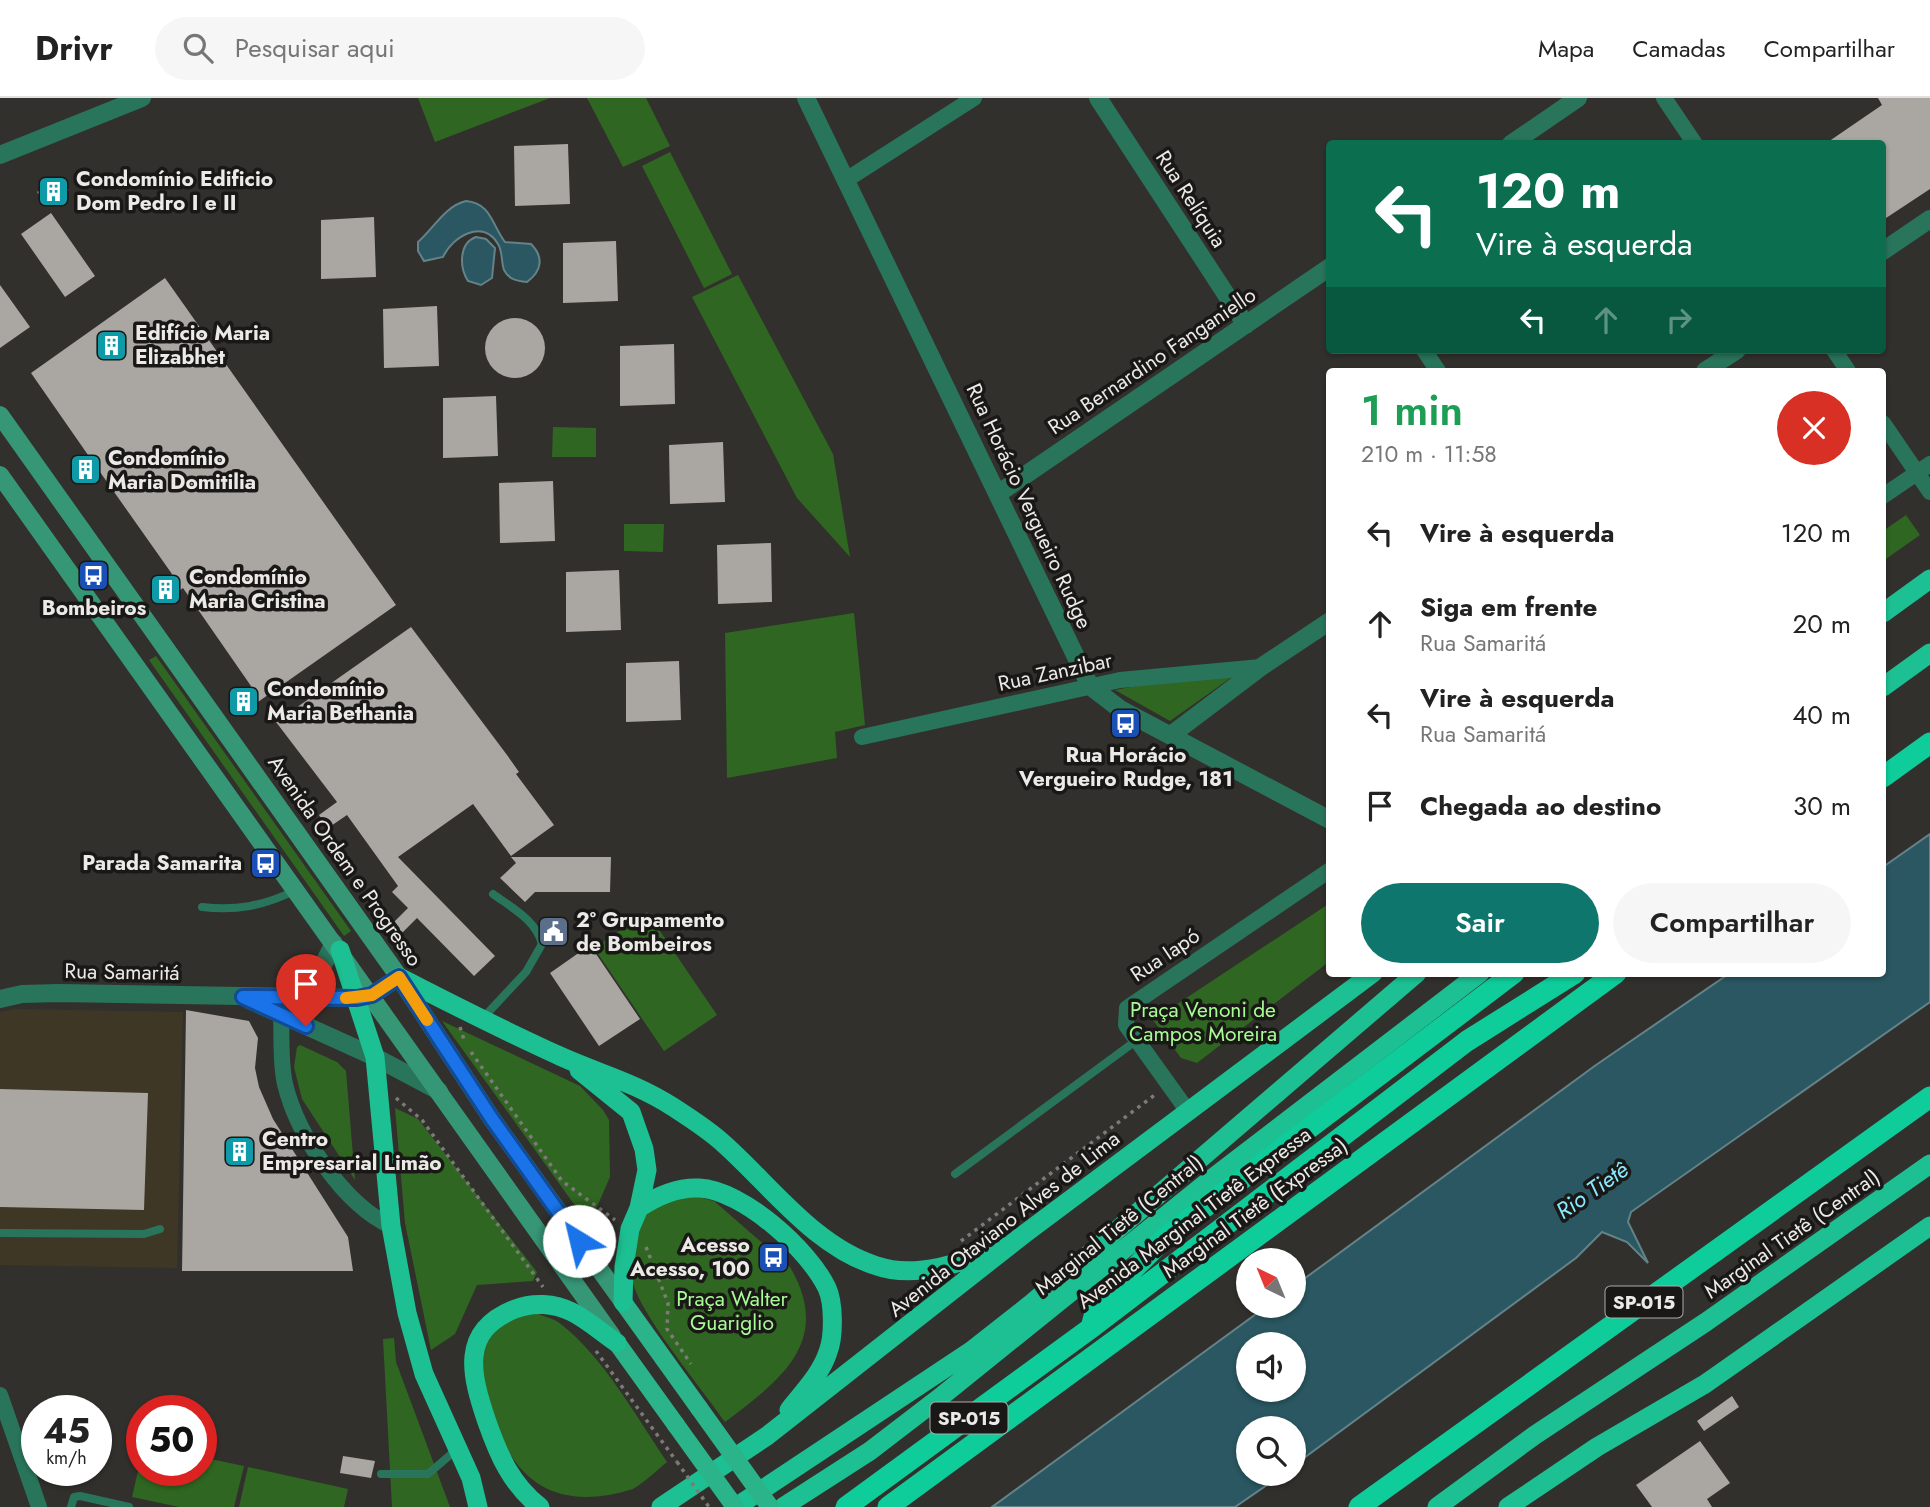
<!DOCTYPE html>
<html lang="pt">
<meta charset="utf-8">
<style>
body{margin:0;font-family:Jost,sans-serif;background:#f6f6f6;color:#222;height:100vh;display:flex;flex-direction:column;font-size:26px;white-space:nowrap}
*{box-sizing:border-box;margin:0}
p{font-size:23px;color:#767676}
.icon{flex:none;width:38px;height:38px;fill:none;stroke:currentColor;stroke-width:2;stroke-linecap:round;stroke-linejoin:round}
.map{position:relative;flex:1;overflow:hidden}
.sheet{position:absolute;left:1326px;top:270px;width:560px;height:609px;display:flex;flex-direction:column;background:#fff;border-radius:7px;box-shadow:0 2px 5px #0004}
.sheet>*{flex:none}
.top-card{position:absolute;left:1326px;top:42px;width:560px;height:214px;border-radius:7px;box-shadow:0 2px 5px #0004;background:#0b6e4f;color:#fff;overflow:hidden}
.needle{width:46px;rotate:317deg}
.buttons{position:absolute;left:1236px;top:1150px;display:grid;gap:14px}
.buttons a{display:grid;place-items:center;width:70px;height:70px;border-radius:50%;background:#fff;box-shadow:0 2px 5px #0004;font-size:35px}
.speed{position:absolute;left:21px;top:1297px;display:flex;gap:14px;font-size:35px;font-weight:700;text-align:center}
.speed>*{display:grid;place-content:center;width:91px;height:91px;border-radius:50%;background:#fff;box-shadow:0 2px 5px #0004;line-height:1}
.speed small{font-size:18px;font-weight:400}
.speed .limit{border:10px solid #d22;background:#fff;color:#111}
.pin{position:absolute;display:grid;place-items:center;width:60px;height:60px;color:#fff;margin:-72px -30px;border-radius:50% 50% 50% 0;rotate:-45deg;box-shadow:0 0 7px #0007}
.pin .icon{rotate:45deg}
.me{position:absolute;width:77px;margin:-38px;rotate:324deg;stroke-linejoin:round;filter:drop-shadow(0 0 5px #0008)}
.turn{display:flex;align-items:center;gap:24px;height:147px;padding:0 35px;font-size:32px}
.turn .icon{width:91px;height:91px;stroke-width:2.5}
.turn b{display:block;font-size:49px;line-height:60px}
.lanes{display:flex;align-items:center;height:66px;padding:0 35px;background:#0003;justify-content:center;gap:35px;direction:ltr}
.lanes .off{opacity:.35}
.round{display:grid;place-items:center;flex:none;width:74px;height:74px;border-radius:37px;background:#f6f6f6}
.headline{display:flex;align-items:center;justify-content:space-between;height:119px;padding:0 35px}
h1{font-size:42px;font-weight:600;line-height:52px;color:#1e9e55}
.action{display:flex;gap:14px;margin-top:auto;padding:14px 35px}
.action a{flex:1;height:80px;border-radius:42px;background:#0f766e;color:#fff;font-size:28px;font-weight:600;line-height:80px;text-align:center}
.action a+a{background:#f6f6f6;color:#222}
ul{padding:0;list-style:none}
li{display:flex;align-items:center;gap:21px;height:91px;padding:0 35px}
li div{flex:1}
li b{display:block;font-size:26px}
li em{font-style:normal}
header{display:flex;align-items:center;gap:42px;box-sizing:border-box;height:98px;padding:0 35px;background:#fff;border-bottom:2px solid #e0e0e0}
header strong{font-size:33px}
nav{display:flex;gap:38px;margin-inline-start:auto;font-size:24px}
.search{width:490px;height:63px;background:#f6f6f6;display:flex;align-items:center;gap:18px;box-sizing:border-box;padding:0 24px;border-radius:38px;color:#767676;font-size:26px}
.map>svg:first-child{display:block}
.commercial{fill:#3e3725}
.green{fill:#2f6621}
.water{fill:#2a5761;stroke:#648389;stroke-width:2;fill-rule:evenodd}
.building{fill:#aaa7a2}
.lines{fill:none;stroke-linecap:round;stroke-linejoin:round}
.path{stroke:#7d7b78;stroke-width:3.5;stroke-dasharray:3.5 5;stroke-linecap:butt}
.service{stroke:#29755c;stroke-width:8}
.minor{stroke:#29755c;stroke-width:16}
.tertiary{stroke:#29755c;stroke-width:18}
.secondary{stroke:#369777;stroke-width:18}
.primary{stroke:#2bb38a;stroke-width:18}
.trunk{stroke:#1cc092;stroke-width:19}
.motorway{stroke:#0ecd9b;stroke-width:21}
.path-bridge{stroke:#7d7b78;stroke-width:3.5;stroke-dasharray:3.5 5;stroke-linecap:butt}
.primary-bridge{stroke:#2bb38a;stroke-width:18}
.route-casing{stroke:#114b97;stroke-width:18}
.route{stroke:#1a73e8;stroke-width:12}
.slow{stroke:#f59e0b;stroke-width:12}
.labels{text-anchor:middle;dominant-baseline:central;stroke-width:7;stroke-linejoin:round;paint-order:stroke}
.shield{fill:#191816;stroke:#acaba8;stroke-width:2}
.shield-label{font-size:19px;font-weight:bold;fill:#ebeae7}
.poi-label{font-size:21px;font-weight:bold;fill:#ebeae7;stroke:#191816;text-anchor:start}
.street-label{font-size:21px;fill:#ebeae7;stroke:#191816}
.park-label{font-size:21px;fill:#a8fc94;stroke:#191816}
.water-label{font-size:23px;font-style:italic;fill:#89eaff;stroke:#191816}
</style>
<header>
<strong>Drivr</strong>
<div class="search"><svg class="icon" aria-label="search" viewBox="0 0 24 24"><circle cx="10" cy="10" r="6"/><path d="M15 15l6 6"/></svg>Pesquisar aqui</div>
<nav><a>Mapa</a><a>Camadas</a><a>Compartilhar</a></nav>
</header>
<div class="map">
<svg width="1930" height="1409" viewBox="0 0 1930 1409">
<rect width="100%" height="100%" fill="#32302c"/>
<path class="commercial" d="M 15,911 L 183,914 L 177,1170 L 0,1167 L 0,914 Z"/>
<path class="green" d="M 418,0 L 550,0 L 435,44 Z
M 587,0 L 646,0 L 670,48 L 623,69 Z
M 670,54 L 732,176 L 704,190 L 642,68 Z
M 738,177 L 833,356 L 850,459 L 797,400 L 692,199 Z
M 553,329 L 596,330 L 596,359 L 552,359 Z
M 1906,417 L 1920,437 L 1883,463 L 1883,433 Z
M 624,426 L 664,426 L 663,454 L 624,453 Z
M 854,515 L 865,627 L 835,634 L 837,660 L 727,680 L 725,535 Z
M 156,558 L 351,833 L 344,838 L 149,562 Z
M 1232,579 L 1170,623 L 1115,592 L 1178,580 Z
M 1330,805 L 1330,863 L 1197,965 L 1181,960 L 1153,922 Z
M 647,814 L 717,917 L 664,953 L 594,850 Z
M 442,923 L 580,988 L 603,1012 L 609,1022 L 610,1079 L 589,1127 Z
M 300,947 L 337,964 L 346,973 L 355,1082 L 302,1001 L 294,969 L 297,949 Z
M 395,1010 L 418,1021 L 537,1174 L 533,1183 L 477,1187 L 455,1236 L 431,1252 L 405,1125 Z
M 691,1097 L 714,1103 L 790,1169 C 834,1244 779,1283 725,1324 C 703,1292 642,1219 633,1185 C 631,1177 633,1166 633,1158 C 633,1117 652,1101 691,1097 Z
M 538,1216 C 546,1219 556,1221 562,1227 C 604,1260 637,1320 667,1364 C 656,1373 645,1384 633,1391 C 575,1409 529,1398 503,1343 C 497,1329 478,1298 477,1284 C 476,1269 482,1251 484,1236 L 515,1217 Z
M 394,1240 L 396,1264 L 450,1409 L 392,1409 L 383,1241 Z
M 142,1356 L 142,1372 L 201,1372 L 201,1359 L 244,1368 L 234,1409 L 179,1409 L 132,1399 Z
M 248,1369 L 348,1391 L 344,1409 L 239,1409 Z"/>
<path class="water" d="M 466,103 C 491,105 492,127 505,144 L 531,146 C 544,159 542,173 527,184 C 518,183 509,182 504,172 C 501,164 503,154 498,146 C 483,120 452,139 443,159 L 424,163 L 418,153 L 418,144 C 434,130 445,108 466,103 Z
M 476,139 L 486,141 L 495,150 L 492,180 L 481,187 L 468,183 C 459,169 459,145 476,139 Z
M 1930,736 L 1930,904 L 1631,1114 L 1628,1124 L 1648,1165 L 1627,1144 L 1602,1134 L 1576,1160 L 1293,1368 L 1293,1330 L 1248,1330 L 1248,1376 L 1283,1376 L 1235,1409 L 992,1409 L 1267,1208 L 1293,1208 L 1293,1189 L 1596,967 L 1730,875 L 1883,875 L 1883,769 ZM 1248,1246 L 1293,1246 L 1293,1292 L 1248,1292 Z"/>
<path class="building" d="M 1878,0 L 1930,0 L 1930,91 L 1883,122 L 1883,46 L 1825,46 L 1882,7 Z
M 568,46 L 570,106 L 515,108 L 514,48 Z
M 59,79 L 69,92 L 47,108 L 37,94 Z
M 51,115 L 95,178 L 65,199 L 21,136 Z
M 374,119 L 376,179 L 321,181 L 321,122 Z
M 616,143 L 618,203 L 563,205 L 563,145 Z
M 165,180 L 396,507 L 245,613 L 235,599 L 251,588 L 183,490 L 167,502 L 156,488 L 172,476 L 100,374 L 85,384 L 73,367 L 88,357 L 31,275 Z
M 0,187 L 30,229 L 0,250 Z
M 437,208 L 439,268 L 384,270 L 383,211 Z
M485 250a30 30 0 1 1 60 0a30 30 0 1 1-60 0Z
M 674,246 L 675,306 L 620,308 L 620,248 Z
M 496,298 L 498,358 L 443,360 L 443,300 Z
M 723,344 L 725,404 L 670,406 L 669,347 Z
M 553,383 L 555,443 L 500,445 L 499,385 Z
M 771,445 L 772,504 L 718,506 L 717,447 Z
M 619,472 L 621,532 L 566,534 L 566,474 Z
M 411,529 L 507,657 L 519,674 L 516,676 L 554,727 L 511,758 L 473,706 L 398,759 L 495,858 L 474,878 L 417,820 L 401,836 L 392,826 L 408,810 L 392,794 L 398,788 L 347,717 L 328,730 L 319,717 L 337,704 L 276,624 Z
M 679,563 L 681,622 L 626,624 L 626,565 Z
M 511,759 L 611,759 L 610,794 L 535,794 L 525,804 L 500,780 L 516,765 Z
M 590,847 L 640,921 L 599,948 L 550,875 Z
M 186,912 L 249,923 L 258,940 L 255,970 L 259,989 L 273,1021 L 348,1139 L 353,1173 L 182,1173 Z
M 0,991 L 148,995 L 144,1112 L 0,1109 Z
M 1732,1298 L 1739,1309 L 1704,1333 L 1697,1323 Z
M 1700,1343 L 1730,1385 L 1707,1401 L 1712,1409 L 1652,1409 L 1636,1387 Z
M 343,1358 L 375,1363 L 371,1380 L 340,1375 Z"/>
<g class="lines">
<path class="path" d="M 460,929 L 465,945
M 471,954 L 562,1083 L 615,1122
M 396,1000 L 422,1022 L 543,1189
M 961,1143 L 1156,996
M 646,1149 L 668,1205 L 667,1231 L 691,1266
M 596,1253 L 677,1364"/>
<path class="service" d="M 202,809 C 236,813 263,808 294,793
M 482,921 L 526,874 L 542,846 C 536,822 512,810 493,796
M 955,1076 L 1137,942
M 0,1135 L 144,1136 L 160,1131
M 381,1376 L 428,1376 L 456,1352
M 71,1409 L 74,1399 L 80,1398 L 129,1409"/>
<path class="minor" d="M 1664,0 L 1695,46
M 846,82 L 974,0
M 1424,252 L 1438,273
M 1834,252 L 1848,273
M 1883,325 L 1930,394
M 1883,398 L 1930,366
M 862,639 L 1120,582 L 1261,569
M 281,916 C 282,939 280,964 285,986 C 297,1036 343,1106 391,1128
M 1187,1012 L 1126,927 L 1127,910 L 1330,772
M 0,1297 L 39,1409"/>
<path class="tertiary" d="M 806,0 L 1090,588 L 1120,611 L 1330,722
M 1098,0 L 1246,227
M 1511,46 L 1578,0
M 0,57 L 142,0
M 1883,153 L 1930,121
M 1705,273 L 1737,252
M 999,395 L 1330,169
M 1171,637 L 1261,569 L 1330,523
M 301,900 L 320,873 L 334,845
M 0,901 L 22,896 L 59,895 L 357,900 L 372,897 L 399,879
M 249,902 L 375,959 L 439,993"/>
<path class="secondary" d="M 0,317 L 399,879 L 492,1021 L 623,1204
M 0,377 L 612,1238"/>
<path class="primary" d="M 623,1204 L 699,1310
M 617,1245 L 676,1327"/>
<path class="trunk" d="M 1883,515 L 1930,481
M 1883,589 L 1930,555
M 340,852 L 375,959 L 391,1128 L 407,1215 L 424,1276 L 471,1380 L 478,1409
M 399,879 C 453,907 507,934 562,959 C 600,976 636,985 673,1009 C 690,1020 709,1032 724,1046 C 771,1088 815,1149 877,1168 C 914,1181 966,1165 1000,1148
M 579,972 L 631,1014 L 644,1051 L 647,1072 L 639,1110 L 630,1131 L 624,1169 L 623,1204
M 639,1110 C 657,1098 677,1089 699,1090 C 743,1092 809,1152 827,1190 C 834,1205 834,1239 828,1254 C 821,1276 803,1294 789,1312
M 540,1409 C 511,1386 499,1358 487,1324 C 471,1277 459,1233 515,1211 C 533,1204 554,1205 572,1214 C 588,1222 602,1235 617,1245
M 661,1409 L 767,1338 L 1023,1137 L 1373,875
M 736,1409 L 971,1253 L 1032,1205 L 1417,875
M 783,1409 L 870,1353 L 943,1297 L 1210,1082 L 1480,875
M 1437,1409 L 1535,1337 L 1706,1224 L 1930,1066
M 1508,1409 L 1597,1349 L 1705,1286 L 1930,1128"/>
<path class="motorway" d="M 1883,679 L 1930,645
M 1091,1230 L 1097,1207 L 1167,1138 L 1514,875
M 846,1409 L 1091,1230 L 1467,943 L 1575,875
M 888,1409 L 1616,875
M 1359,1409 L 1930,999"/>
<path class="path-bridge" d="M 677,1364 L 709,1409"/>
<path class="primary-bridge" d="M 699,1310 L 770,1409
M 676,1327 L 735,1409"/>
</g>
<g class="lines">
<defs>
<path id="route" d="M 306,928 L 243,899 L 357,900 L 372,897 L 399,879 L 492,1021 L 579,1143"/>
</defs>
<use href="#route" class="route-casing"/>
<use href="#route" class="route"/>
<path class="slow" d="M 346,900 L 372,897 L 399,879 L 427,922"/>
</g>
<defs>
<symbol id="building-square" viewBox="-11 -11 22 22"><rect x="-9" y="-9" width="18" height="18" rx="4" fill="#0f9aa8" stroke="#191816"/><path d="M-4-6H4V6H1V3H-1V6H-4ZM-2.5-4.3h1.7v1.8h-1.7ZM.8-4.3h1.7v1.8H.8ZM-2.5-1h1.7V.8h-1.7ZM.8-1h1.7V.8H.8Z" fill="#fff"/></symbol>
<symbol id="bus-square" viewBox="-11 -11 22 22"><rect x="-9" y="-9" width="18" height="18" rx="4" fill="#1a4fb4" stroke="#191816"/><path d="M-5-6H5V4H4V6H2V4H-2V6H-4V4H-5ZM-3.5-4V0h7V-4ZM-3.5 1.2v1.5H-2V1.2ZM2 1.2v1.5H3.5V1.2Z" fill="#fff"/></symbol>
<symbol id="civic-square" viewBox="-11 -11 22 22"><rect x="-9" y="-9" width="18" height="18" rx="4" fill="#5c6f8a" stroke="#191816"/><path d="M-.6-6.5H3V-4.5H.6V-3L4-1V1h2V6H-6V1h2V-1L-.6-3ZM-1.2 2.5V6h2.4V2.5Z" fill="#fff"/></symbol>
</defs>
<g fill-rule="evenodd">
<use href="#building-square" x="36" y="76" width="35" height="35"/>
<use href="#building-square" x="94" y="230" width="35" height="35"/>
<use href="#building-square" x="68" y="354" width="35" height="35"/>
<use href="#bus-square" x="76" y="460" width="35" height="35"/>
<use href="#building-square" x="148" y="474" width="35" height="35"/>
<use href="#building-square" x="226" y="586" width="35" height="35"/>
<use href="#bus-square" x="1108" y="608" width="35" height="35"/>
<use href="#bus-square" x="248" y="748" width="35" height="35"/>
<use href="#civic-square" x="536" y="816" width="35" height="35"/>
<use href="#building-square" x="222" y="1036" width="35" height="35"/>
<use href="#bus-square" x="756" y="1142" width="35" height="35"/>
</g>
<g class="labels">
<g class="shield">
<rect x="1605.5" y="1188.5" width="77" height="31" rx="5"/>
<rect x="930.5" y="1304.5" width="77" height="31" rx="5"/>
</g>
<g class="shield-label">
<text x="1644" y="1204">SP-015</text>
<text x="969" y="1320">SP-015</text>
</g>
<g class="poi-label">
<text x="76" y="81">Condomínio Edificio<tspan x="76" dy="24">Dom Pedro I e II</tspan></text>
<text x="135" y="235">Edifício Maria<tspan x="135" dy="24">Elizabhet</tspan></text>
<text x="108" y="360">Condomínio<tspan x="108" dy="24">Maria Domitilia</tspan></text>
<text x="189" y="479">Condomínio<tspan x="189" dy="24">Maria Cristina</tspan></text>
<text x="94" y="510" text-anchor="middle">Bombeiros</text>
<text x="267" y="591">Condomínio<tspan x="267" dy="24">Maria Bethania</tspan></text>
<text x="1126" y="657" text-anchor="middle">Rua Horácio<tspan x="1126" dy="24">Vergueiro Rudge, 181</tspan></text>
<text x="242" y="765" text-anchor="end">Parada Samarita</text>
<text x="576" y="822">2º Grupamento<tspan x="576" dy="24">de Bombeiros</tspan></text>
<text x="262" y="1041">Centro<tspan x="262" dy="24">Empresarial Limão</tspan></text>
<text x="750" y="1147" text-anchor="end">Acesso<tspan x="750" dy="24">Acesso, 100</tspan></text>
</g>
<g class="street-label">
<text transform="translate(1191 101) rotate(57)">Rua Relíquia</text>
<text transform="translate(1152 263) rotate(-34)">Rua Bernardino Fanganiello</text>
<text transform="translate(1029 408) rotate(65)">Rua Horácio Vergueiro Rudge</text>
<text transform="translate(1055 574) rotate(-12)">Rua Zanzibar</text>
<text transform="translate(345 763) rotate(55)">Avenida Ordem e Progresso</text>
<text transform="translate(1165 857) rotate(-34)">Rua Iapó</text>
<text transform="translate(122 874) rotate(1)">Rua Samaritá</text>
<text transform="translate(1255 1110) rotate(-36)">Marginal Tietê (Expressa)</text>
<text transform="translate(1194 1120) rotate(-37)">Avenida Marginal Tietê Expressa</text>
<text transform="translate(1004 1126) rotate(-38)">Avenida Otaviano Alves de Lima</text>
<text transform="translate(1119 1127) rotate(-39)">Marginal Tietê (Central)</text>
<text transform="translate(1792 1136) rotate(-35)">Marginal Tietê (Central)</text>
</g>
<g class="park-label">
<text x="1203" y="912">Praça Venoni de<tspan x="1203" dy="24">Campos Moreira</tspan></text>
<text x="732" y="1201">Praça Walter<tspan x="732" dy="24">Guariglio</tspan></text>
</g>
<g class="water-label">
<text transform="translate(1592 1092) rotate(-35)">Rio Tietê</text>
</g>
</g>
</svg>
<div class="buttons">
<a><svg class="needle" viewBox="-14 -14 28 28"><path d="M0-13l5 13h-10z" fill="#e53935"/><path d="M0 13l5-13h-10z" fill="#767676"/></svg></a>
<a><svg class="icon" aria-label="sound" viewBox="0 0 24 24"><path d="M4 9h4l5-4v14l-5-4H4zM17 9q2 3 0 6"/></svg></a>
<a><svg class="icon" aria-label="search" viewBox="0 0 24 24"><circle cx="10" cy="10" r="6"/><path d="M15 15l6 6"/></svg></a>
</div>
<div class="speed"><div>45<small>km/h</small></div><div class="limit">50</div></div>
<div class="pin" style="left:306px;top:928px;background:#d93025"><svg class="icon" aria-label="arrive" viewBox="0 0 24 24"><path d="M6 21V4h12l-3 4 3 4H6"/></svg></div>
<svg class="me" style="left:579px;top:1143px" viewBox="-20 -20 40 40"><circle r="19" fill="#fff"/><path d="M0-13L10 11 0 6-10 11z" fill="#1a73e8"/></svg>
<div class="top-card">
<div class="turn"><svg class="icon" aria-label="left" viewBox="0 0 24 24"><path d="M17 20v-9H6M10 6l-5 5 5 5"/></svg><div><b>120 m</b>Vire à esquerda</div></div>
<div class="lanes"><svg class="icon" aria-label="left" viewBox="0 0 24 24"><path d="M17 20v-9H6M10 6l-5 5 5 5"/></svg><svg class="icon off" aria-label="ahead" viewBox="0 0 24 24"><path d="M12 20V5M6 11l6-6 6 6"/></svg><svg class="icon off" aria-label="right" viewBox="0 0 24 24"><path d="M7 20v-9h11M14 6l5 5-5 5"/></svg></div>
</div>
<section class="sheet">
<div class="headline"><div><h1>1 min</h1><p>210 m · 11:58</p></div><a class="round" style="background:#d93025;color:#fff"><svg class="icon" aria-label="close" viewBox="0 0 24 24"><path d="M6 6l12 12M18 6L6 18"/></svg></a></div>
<ul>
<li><svg class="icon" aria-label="left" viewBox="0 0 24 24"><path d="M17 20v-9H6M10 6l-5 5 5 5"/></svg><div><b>Vire à esquerda</b></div><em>120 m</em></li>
<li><svg class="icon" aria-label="ahead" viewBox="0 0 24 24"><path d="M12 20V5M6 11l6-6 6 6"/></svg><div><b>Siga em frente</b><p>Rua Samaritá</p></div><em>20 m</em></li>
<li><svg class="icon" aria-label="left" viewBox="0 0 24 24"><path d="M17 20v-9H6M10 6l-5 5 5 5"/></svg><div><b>Vire à esquerda</b><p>Rua Samaritá</p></div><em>40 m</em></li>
<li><svg class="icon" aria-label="arrive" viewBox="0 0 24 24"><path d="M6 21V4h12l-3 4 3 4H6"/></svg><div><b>Chegada ao destino</b></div><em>30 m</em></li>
</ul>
<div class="action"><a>Sair</a><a>Compartilhar</a></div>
</section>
</div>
